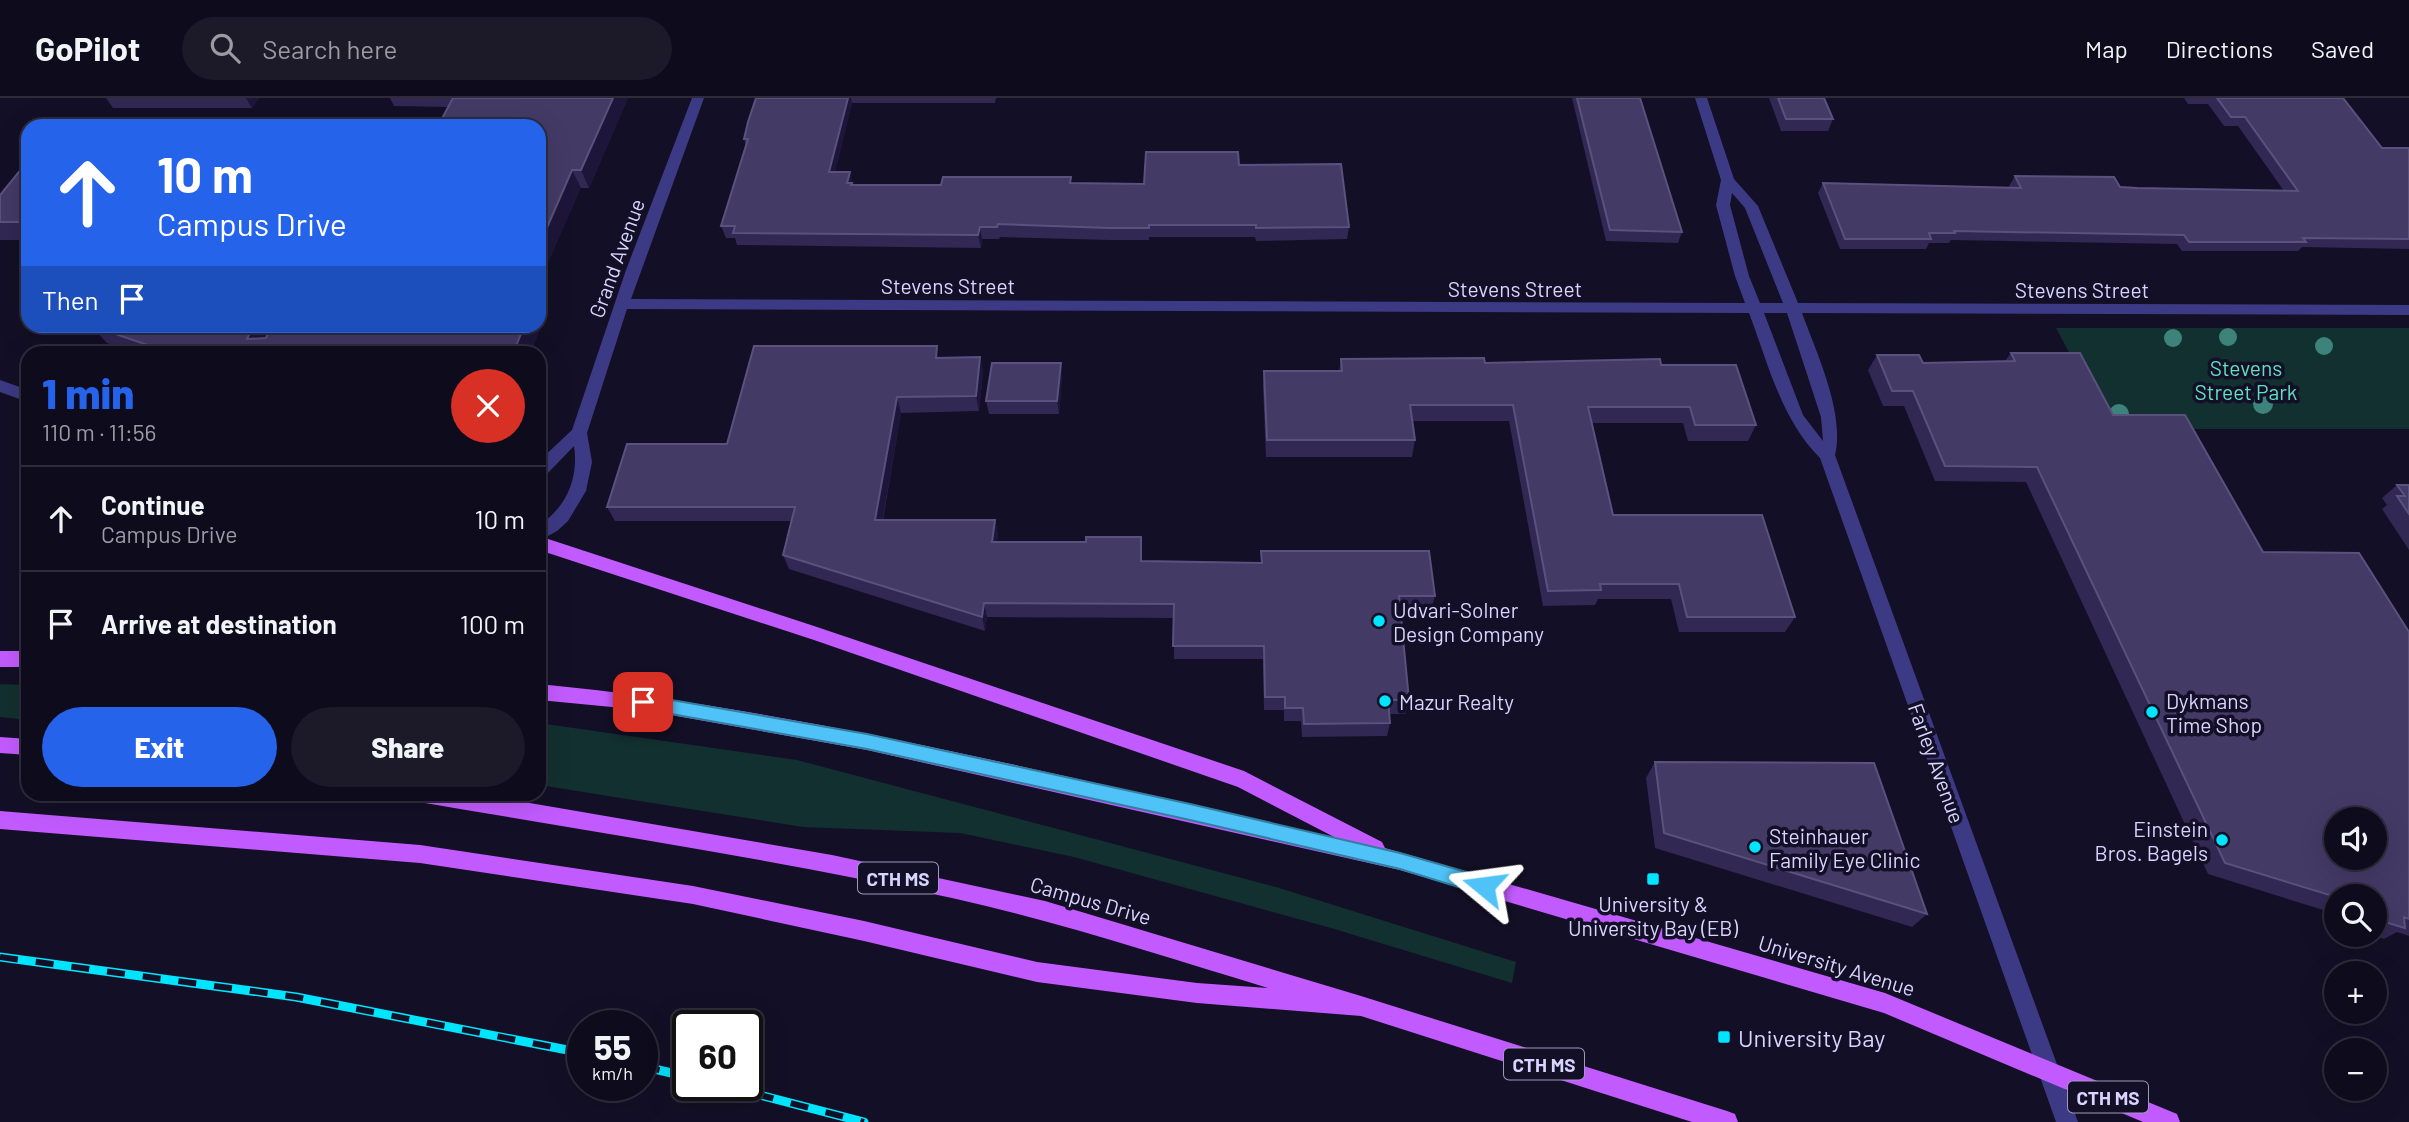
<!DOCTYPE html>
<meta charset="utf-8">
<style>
body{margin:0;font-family:Barlow,sans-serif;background:#1c1929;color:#f1f3f6;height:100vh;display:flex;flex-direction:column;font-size:26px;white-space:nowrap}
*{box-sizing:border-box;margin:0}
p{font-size:23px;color:#9b9ba3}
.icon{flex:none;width:38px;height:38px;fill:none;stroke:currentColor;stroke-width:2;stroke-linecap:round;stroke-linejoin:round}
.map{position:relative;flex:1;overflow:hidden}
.details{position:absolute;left:21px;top:248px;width:525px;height:455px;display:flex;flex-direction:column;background:#0e0b1c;border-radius:21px;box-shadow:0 7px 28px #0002,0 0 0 2px #2e2b3b}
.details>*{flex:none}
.banner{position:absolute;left:21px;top:21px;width:525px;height:214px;border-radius:21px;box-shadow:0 7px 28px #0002,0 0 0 2px #2e2b3b;background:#2563eb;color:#fff;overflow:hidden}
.fabs{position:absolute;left:2324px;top:709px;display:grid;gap:14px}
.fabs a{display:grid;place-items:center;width:63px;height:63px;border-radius:50%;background:#0e0b1c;box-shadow:0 7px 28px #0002,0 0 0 2px #2e2b3b;font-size:35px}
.speed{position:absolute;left:567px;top:912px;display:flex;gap:14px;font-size:35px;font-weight:700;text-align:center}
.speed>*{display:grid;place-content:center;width:91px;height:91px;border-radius:50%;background:#0e0b1c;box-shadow:0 7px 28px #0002,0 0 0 2px #2e2b3b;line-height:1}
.speed small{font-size:18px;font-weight:400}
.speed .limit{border:4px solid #111;border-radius:10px;background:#fff;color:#111}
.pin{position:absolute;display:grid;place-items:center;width:60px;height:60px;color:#fff;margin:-30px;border-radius:14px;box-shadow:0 4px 10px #0006}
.me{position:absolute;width:77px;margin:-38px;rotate:286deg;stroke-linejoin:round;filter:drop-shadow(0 0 5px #0008)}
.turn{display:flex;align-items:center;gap:24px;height:147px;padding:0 21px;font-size:32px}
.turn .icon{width:91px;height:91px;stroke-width:2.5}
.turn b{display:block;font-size:49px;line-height:60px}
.then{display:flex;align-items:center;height:66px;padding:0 21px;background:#0003;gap:14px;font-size:26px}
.round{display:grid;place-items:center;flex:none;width:74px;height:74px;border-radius:37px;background:#1c1929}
.summary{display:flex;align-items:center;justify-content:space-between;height:119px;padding:0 21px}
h1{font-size:42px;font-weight:800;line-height:52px;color:#2563eb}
.action{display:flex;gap:14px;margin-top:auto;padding:14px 21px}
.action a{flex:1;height:80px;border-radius:42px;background:#2563eb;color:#fff;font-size:28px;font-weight:800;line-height:80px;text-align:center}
.action a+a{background:#1c1929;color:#f1f3f6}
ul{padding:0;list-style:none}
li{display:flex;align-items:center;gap:21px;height:105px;padding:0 21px;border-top:2px solid #2e2b3b}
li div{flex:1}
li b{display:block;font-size:26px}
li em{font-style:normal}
header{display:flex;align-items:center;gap:42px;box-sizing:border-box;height:98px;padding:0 35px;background:#0e0b1c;border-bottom:2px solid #2e2b3b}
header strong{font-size:33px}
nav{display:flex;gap:38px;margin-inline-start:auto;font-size:24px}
.search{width:490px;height:63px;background:#1c1929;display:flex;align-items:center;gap:18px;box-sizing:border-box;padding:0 24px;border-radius:38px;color:#9b9ba3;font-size:26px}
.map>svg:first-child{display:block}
.green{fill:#12302f}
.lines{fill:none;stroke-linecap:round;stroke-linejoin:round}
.minor{fill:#3d3a85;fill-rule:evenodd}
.major{fill:#c25bff;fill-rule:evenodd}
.rail-casing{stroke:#00e5ff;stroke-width:9}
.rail{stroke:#130f26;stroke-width:6;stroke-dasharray:18;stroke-linecap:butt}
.tree{fill:#3d827b}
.wall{fill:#312854}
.shaded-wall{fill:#1d163a}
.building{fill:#433a66;stroke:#5a527e;stroke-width:2;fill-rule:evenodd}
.route{fill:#4fc3f7;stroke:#337fa1;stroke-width:2}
.poi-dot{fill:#00e5ff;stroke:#130f26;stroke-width:2.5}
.labels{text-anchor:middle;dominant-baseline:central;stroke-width:7;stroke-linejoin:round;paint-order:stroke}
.shield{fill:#130f26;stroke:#9e99be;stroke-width:2}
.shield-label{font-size:19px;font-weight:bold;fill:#d9d4ff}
.street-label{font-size:21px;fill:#d9d4ff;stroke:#130f26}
.park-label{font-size:21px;fill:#5fe0c0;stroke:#130f26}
.poi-label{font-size:21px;fill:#d9d4ff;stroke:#130f26;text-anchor:start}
.near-poi-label{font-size:24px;fill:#d9d4ff;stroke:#130f26;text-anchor:start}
</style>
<header>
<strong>GoPilot</strong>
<div class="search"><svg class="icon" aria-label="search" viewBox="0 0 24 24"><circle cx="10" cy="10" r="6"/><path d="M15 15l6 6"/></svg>Search here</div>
<nav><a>Map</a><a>Directions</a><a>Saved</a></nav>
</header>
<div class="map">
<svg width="2409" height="1024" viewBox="0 0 2409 1024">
<rect width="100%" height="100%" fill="#130f26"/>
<path class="green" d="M 2056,230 L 2409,230 L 2409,331 L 2110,331 Z
M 0,586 L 28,587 L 28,622 L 0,619 Z
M 539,625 L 797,662 L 1276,789 L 1516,864 L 1512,885 L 1331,830 L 1074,759 L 960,735 L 803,729 L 539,687 Z"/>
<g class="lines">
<path class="minor" d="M 692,0 L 704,0 L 631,201 L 1745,205 L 1735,178 L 1716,107 L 1721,82 L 1695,0 L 1707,0 L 1734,81 L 1758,108 L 1798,205 L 2409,207 L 2409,217 L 1802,215 C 1817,256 1845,315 1835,357 L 2078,1024 L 2056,1024 L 1820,360 C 1781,321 1768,265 1749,215 L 627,211 L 587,335 L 592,364 L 586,393 L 568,423 L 557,433 L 539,443 L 539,427 C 566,410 579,380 574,348 L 545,378 L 539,380 L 539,363 L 572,332 L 626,172 ZM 1732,95 L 1745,110 L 1783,205 L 1760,205 L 1749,178 L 1730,107 ZM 1764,215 L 1787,215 L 1821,319 L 1823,343 L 1803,317 Z
M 0,282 L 28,292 L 28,304 L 0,294 Z"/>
<path class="major" d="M 539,438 L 814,528 L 1244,673 L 1382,744 L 1385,750 L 1885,895 L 2177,1016 L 2180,1024 L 2143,1024 L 1884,915 L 1400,772 L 867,652 L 643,612 L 539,602 L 539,586 C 808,612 1072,681 1336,740 L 1238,689 L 814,542 L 539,452 Z
M 0,553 L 28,553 L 28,569 L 0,569 Z
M 0,639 L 28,641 L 28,657 L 0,655 Z
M 416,696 L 478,696 L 832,757 L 1045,803 L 1361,898 L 1727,1013 L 1735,1016 L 1738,1024 L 1692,1024 L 1361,918 L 1197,905 L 1037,884 L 864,843 L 693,806 L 420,765 L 0,731 L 0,713 L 420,747 L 693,788 L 864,823 L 1037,864 L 1197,885 L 1268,890 C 1163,858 1059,824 952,800 C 778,762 601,735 425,705 L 418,702 Z"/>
<defs>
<path id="rail" d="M 0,859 L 296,899 L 583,955
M 642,968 L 688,979
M 721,987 L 864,1024"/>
</defs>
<use href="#rail" class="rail-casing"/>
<use href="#rail" class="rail"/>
</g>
<g class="tree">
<circle cx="2228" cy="239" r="9"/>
<circle cx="2173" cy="240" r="9"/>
<circle cx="2324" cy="248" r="9"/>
<circle cx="2263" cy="306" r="10"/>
<circle cx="2119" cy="316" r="10"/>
</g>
<path class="wall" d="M 106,0 L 259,0 L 252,10 L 113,10 Z
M 390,0 L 628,0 L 589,90 L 581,90 L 448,9 L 394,8 Z
M 756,0 L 996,0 L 995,5 L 852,5 L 835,74 L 853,87 L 1144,86 L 1239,67 L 1349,129 L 1347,141 L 1256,143 L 1255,139 L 1149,139 L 1149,142 L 1110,142 L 1000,139 L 999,141 L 982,141 L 981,150 L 737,147 L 735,140 L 726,140 L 721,128 L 746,48 L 744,41 Z
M 1572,0 L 1640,0 L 1682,134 L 1678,145 L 1606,143 Z
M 1769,0 L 1824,0 L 1833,21 L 1828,33 L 1781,33 Z
M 2184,0 L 2343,0 L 2382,50 L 2409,50 L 2409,151 L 2302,149 L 2298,153 L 2182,153 L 2177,146 L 1951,142 L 1949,145 L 1929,145 L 1926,151 L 1840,151 L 1818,95 L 1823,85 L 2010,90 L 2009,88 L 2015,78 L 2137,90 L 2284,93 L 2238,28 L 2224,28 L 2208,6 L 2188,6 Z
M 28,64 L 28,142 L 0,142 L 0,97 Z
M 539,224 L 541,228 L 530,256 L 139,256 L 107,245 L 91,228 L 539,228 Z
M 2011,255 L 2113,317 L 2263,454 L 2409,534 L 2409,838 L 2397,834 L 2384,841 L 2370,836 L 2375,836 L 2375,798 L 2336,798 L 2336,816 L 2208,776 L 2026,384 L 1935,383 L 1904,308 L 1883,308 L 1868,272 L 1877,257 L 1923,265 L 2005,263 Z
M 980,259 L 983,274 L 979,313 L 901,315 L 883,422 L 995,422 L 998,437 L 997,444 L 1142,453 L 1142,463 L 1261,465 L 1261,453 L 1435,498 L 1431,512 L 1400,512 L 1409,602 L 1405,616 L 1389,616 L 1390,625 L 1387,638 L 1302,639 L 1301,623 L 1284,623 L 1284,612 L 1264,612 L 1263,561 L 1174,561 L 1174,520 L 987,519 L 985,533 L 789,471 L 783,457 L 791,423 L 615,423 L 607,409 L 727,346 L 939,260 Z
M 1341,261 L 1485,265 L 1661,267 L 1756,327 L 1748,343 L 1688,343 L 1683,325 L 1592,325 L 1613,417 L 1795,519 L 1785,534 L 1679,534 L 1671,501 L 1598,501 L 1595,507 L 1543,508 L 1509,323 L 1412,323 L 1415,342 L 1412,359 L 1266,359 L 1263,289 L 1264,273 L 1339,273 Z
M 1062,279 L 1059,316 L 989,316 L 986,303 Z
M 2397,387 L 2409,387 L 2409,452 L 2382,411 L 2387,407 L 2382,400 Z
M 1655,664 L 1927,816 L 1912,829 L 1655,750 L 1646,680 Z"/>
<path class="shaded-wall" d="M 246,0 L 259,0 L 252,10 Z
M 613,0 L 628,0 L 589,90 L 581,72 Z
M 848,0 L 851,0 L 852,5 L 832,87 L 829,74 Z
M 572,72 L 581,90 L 539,186 L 539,148 Z
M 850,74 L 853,87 L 855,97 L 847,85 Z
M 980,129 L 982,141 L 981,150 L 978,137 Z
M 539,224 L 541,228 L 530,256 L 513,256 L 524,228 L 539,228 Z
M 253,228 L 274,228 L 261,256 L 247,241 Z
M 980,259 L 983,274 L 979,313 L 976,298 Z
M 1061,265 L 1062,279 L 1059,316 L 1057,303 Z
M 897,299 L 901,315 L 880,436 L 875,422 Z
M 995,422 L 998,437 L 995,459 L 992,444 Z
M 984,505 L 987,519 L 985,533 L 982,519 Z"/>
<path class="building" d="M 453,0 L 613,0 L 581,72 L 572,72 L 539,148 L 539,28 L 438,28 Z
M 756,0 L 848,0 L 829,74 L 850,74 L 847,85 L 852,85 L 851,87 L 941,87 L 943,79 L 1071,79 L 1070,85 L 1144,86 L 1146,54 L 1238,54 L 1239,67 L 1341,66 L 1349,129 L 1256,130 L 1256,127 L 1149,127 L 1149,130 L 1109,130 L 998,126 L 997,129 L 980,129 L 978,137 L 733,135 L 735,128 L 721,128 L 748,41 L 744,41 L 748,24 Z
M 1577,0 L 1640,0 L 1682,134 L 1610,132 Z
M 1778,0 L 1824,0 L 1833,21 L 1786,21 Z
M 2217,0 L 2343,0 L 2382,50 L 2409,50 L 2409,141 L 2303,140 L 2306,144 L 2189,144 L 2184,137 L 1954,133 L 1955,135 L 1929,135 L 1931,141 L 1845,141 L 1823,85 L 2021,90 L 2015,78 L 2114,79 L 2120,89 L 2137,90 L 2298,93 L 2245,19 L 2231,19 Z
M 27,64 L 28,64 L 28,124 L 0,124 L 0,97 Z
M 92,228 L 253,228 L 247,241 L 266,240 L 271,228 L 524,228 L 513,256 L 174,256 Z
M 754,248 L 937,248 L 936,260 L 980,259 L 976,298 L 897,299 L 875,422 L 995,422 L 992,444 L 1086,444 L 1086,439 L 1141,439 L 1141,463 L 1262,465 L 1261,453 L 1429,453 L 1435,498 L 1399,498 L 1409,602 L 1388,602 L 1390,625 L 1304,626 L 1303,610 L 1285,610 L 1285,599 L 1265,599 L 1264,548 L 1173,548 L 1174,506 L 984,505 L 982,519 L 783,457 L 795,409 L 607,409 L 627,346 L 727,346 Z
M 2011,255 L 2080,255 L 2113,317 L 2185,317 L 2263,454 L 2359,455 L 2409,534 L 2409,821 L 2404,819 L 2405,830 L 2375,821 L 2375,798 L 2336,798 L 2336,799 L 2225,765 L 2037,369 L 1945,368 L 1913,293 L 1892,293 L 1877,257 L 1919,257 L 1923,265 L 2015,263 ZM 2336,721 L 2375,721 L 2375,760 L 2336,760 Z
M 1484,260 L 1485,265 L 1660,261 L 1661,267 L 1736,267 L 1756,327 L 1695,327 L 1690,309 L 1588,309 L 1613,417 L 1762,417 L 1795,519 L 1687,519 L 1679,486 L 1600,486 L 1601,492 L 1548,493 L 1513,307 L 1410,307 L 1415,342 L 1267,342 L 1264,273 L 1342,273 L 1341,261 Z
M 992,265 L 1061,265 L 1057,303 L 986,303 Z
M 2397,387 L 2409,387 L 2409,416 L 2397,398 L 2405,398 Z
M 1655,664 L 1874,665 L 1927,816 L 1664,735 Z"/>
<path class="route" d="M 643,597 L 867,636 L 1190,706 L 1400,755 L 1484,779 L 1490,782 L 1493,788 L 1490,794 L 1484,797 L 1400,771 L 1190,722 L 867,651 L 643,611 L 637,609 L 634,604 L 637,599 Z"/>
<g class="poi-dot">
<circle cx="1379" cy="523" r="7"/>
<circle cx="1385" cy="603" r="7"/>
<circle cx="2152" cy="614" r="7"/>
<circle cx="2222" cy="742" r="7"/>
<circle cx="1755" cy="749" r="7"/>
<rect x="1646" y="774" width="14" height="14" rx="3.5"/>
<rect x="1717" y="932" width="14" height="14" rx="3.5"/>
</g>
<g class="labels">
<g class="shield">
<rect x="858" y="764.5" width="80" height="31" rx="5"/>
<rect x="1504" y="950.5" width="80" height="31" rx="5"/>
<rect x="2068" y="983.5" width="80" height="31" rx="5"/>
</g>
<g class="shield-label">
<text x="898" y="780">CTH MS</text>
<text x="1544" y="966">CTH MS</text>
<text x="2108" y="999">CTH MS</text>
</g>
<g class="street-label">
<text transform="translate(616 160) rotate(-70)">Grand Avenue</text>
<text x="948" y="187">Stevens Street</text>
<text x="1515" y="190">Stevens Street</text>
<text x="2082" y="191">Stevens Street</text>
<text transform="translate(1937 665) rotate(70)">Farley Avenue</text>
<text transform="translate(1091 802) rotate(16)">Campus Drive</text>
<text transform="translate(1837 867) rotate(17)">University Avenue</text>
</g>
<g class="park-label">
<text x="2246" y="269">Stevens<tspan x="2246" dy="24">Street Park</tspan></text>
</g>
<g class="poi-label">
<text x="1393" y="511">Udvari-Solner<tspan x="1393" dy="24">Design Company</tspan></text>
<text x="2166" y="602">Dykmans<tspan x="2166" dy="24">Time Shop</tspan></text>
<text x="1399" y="603">Mazur Realty</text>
<text x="2208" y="730" text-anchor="end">Einstein<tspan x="2208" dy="24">Bros. Bagels</tspan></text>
<text x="1769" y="737">Steinhauer<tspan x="1769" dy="24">Family Eye Clinic</tspan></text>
<text x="1653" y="805" text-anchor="middle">University &amp;<tspan x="1653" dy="24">University Bay (EB)</tspan></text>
</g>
<g class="near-poi-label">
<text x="1738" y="939">University Bay</text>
</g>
</g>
</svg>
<div class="fabs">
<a><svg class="icon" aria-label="sound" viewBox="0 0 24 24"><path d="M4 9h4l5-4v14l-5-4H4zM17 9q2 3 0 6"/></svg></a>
<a><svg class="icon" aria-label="search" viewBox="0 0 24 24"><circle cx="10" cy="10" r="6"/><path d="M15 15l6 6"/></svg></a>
<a>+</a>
<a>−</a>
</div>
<div class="speed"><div>55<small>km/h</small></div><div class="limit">60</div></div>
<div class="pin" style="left:643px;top:604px;background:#d93025"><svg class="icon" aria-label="arrive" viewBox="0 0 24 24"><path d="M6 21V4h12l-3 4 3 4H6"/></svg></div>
<svg class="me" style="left:1484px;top:788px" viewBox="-20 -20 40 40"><path d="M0-17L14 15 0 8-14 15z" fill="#4fc3f7" stroke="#fff" stroke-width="4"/></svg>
<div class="banner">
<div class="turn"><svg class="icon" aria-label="ahead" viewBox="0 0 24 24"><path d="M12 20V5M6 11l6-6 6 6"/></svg><div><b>10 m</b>Campus Drive</div></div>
<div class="then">Then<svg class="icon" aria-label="arrive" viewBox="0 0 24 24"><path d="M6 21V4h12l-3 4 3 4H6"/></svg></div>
</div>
<section class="details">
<div class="summary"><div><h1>1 min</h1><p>110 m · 11:56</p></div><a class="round" style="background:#d93025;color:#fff"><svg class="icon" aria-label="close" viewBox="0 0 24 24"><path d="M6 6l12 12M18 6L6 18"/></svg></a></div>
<ul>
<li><svg class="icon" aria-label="ahead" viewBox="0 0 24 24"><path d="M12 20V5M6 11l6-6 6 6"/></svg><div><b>Continue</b><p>Campus Drive</p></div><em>10 m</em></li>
<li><svg class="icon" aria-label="arrive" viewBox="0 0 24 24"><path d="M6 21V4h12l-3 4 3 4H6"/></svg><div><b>Arrive at destination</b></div><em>100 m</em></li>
</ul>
<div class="action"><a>Exit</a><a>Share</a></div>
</section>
</div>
